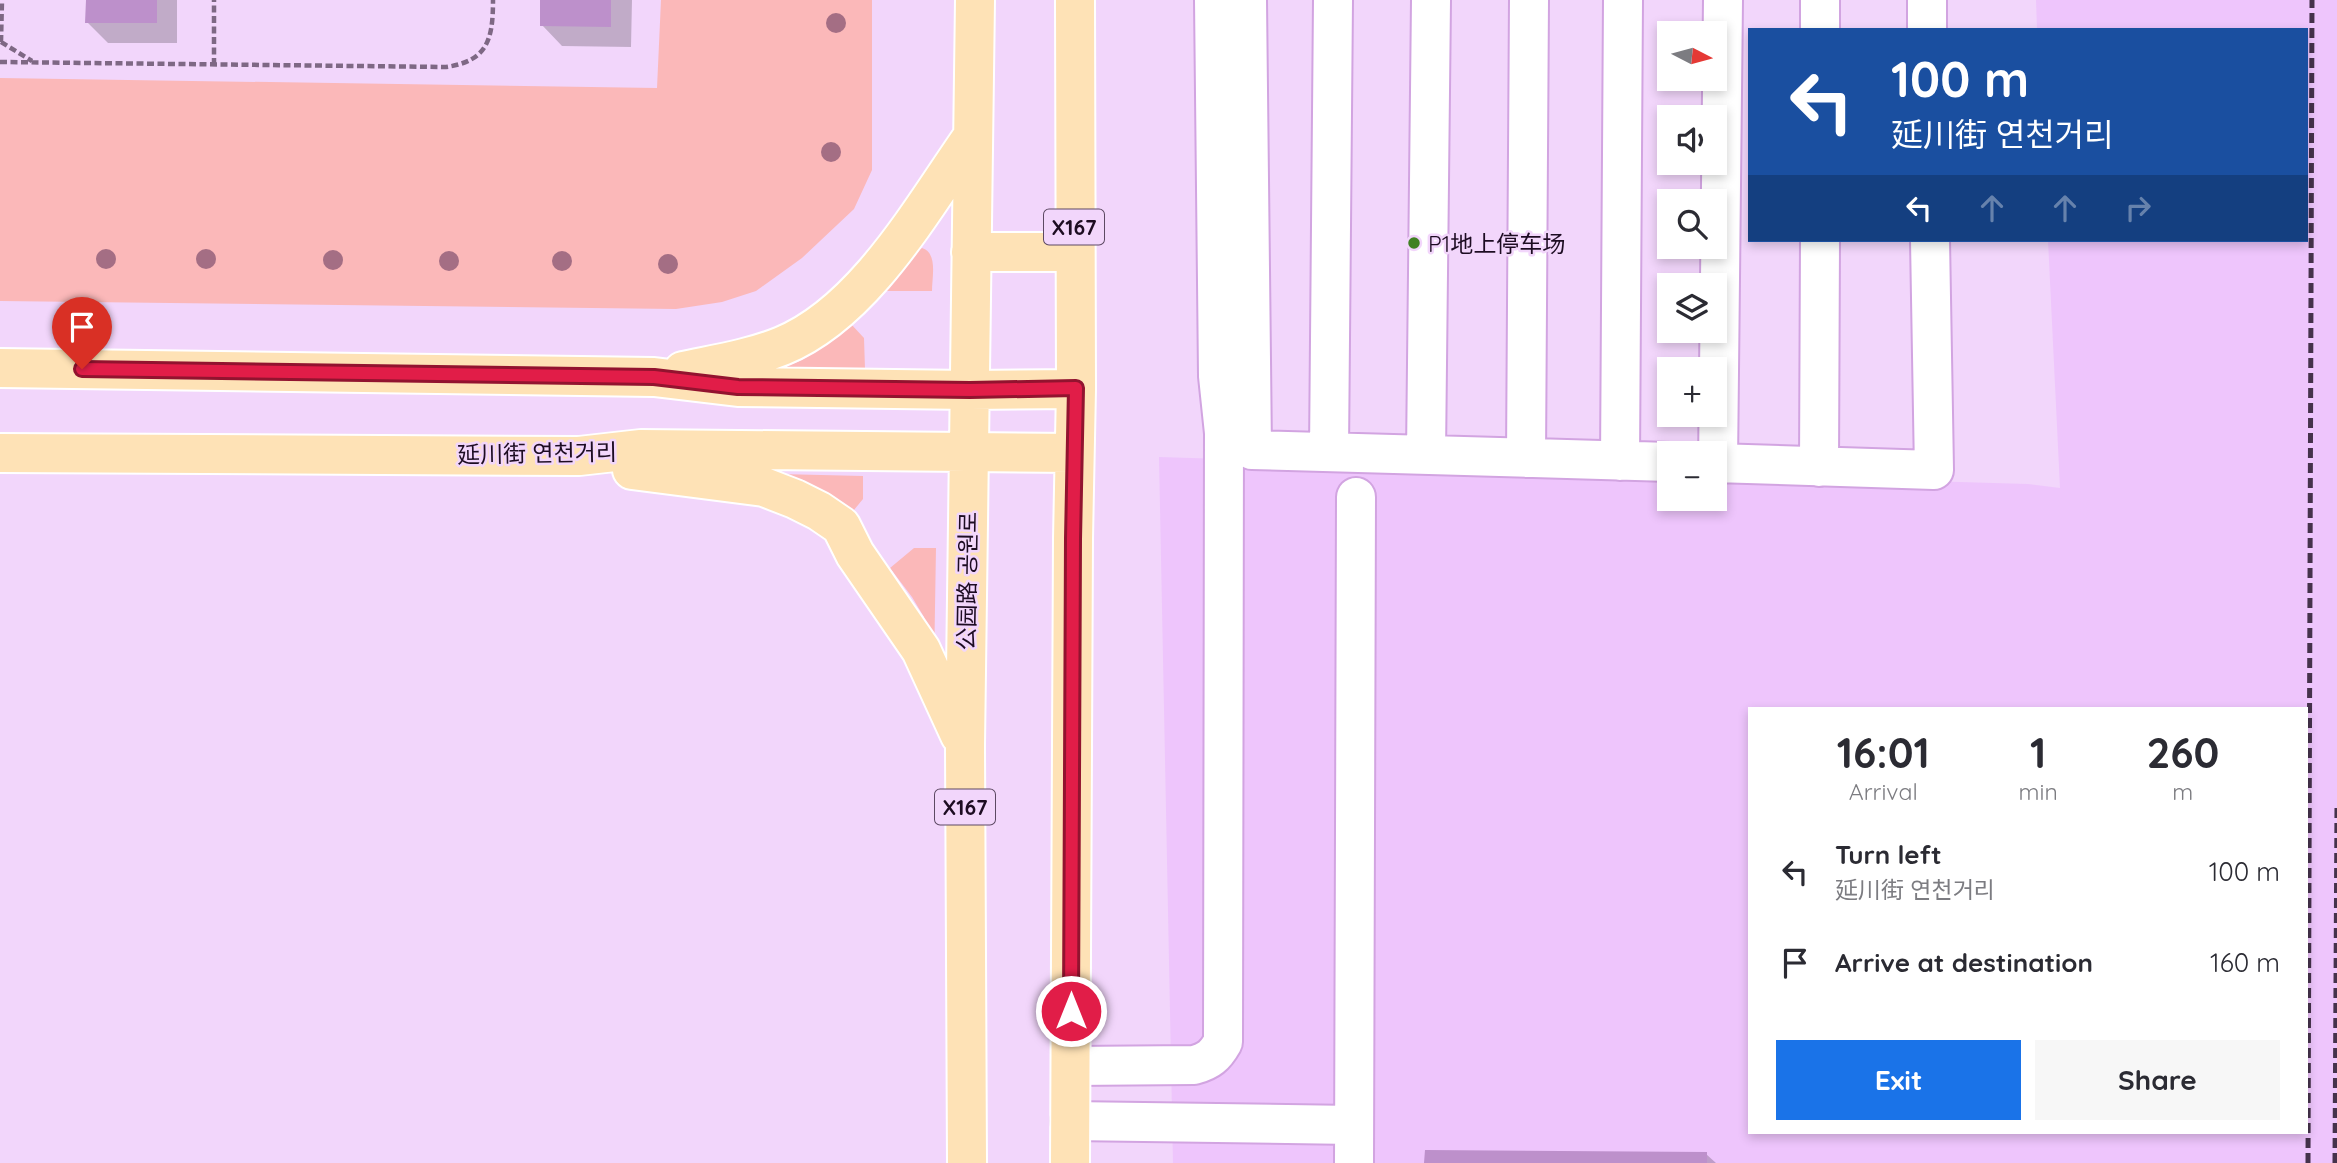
<!DOCTYPE html>
<meta charset="utf-8">
<style>
body{margin:0;font-family:Quicksand,"Noto Sans SC","Noto Sans KR",sans-serif;background:#f7f7f7;color:#2b2b33;height:100vh;display:flex;flex-direction:column;font-size:26px;white-space:nowrap}
*{box-sizing:border-box;margin:0}
p{font-size:23px;color:#7c7c81}
.icon{flex:none;width:38px;height:38px;fill:none;stroke:currentColor;stroke-width:2;stroke-linecap:round;stroke-linejoin:round}
.map{position:relative;flex:1;overflow:hidden}
.side{position:absolute;left:1748px;top:707px;width:560px;height:427px;display:flex;flex-direction:column;background:#fff;border-radius:0px;box-shadow:0 4px 10px #0003}
.side>*{flex:none}
.banner{position:absolute;left:1748px;top:28px;width:560px;height:214px;border-radius:0px;box-shadow:0 4px 10px #0003;background:#1a4fa0;color:#fff;overflow:hidden}
.needle{width:46px;rotate:96deg}
.controls{position:absolute;left:1657px;top:21px;display:grid;gap:14px}
.controls a{display:grid;place-items:center;width:70px;height:70px;border-radius:0px;background:#fff;box-shadow:0 4px 10px #0003;font-size:35px}
.pin{position:absolute;display:grid;place-items:center;width:60px;height:60px;color:#fff;margin:-72px -30px;border-radius:50% 50% 50% 0;rotate:-45deg;box-shadow:0 0 7px #0007}
.pin .icon{rotate:45deg}
.me{position:absolute;width:77px;margin:-38px;rotate:0deg;stroke-linejoin:round;filter:drop-shadow(0 0 5px #0008)}
.turn{display:flex;align-items:center;gap:24px;height:147px;padding:0 28px;font-size:32px}
.turn .icon{width:91px;height:91px;stroke-width:2.5}
.turn b{display:block;font-size:49px;line-height:60px}
.lanes{display:flex;align-items:center;height:66px;padding:0 28px;background:#0003;justify-content:center;gap:35px;direction:ltr}
.lanes .off{opacity:.35}
.eta{display:flex;justify-content:space-evenly;align-items:center;height:119px;text-align:center}
.eta b{font-size:42px;font-weight:700;line-height:49px}
.cta{display:flex;gap:14px;margin-top:auto;padding:14px 28px}
.cta a{flex:1;height:80px;border-radius:0px;background:#1a73e8;color:#fff;font-size:28px;font-weight:700;line-height:80px;text-align:center}
.cta a+a{background:#f7f7f7;color:#2b2b33}
ul{padding:0;list-style:none}
li{display:flex;align-items:center;gap:21px;height:91px;padding:0 28px}
li div{flex:1}
li b{display:block;font-size:26px}
li em{font-style:normal}
.map>svg:first-child{display:block}
.built{fill:#eec5fc;fill-rule:evenodd}
.green{fill:#fbb8b9}
.shadow{fill:#0003}
.building{fill:#bd90cb}
.lines{fill:none;stroke-linecap:round;stroke-linejoin:round}
.minor-casing{stroke:#d2a4e1;stroke-width:42}
.major-casing{stroke:#fff;stroke-width:42}
.path{stroke:#7e6884;stroke-width:4.5;stroke-dasharray:7 3.5;stroke-linecap:butt}
.minor{stroke:#fff;stroke-width:38}
.major{stroke:#fee2b6;stroke-width:38}
.rail{stroke:#45324b;stroke-width:5;stroke-dasharray:10 5;stroke-linecap:butt}
.tree{fill:#a46e84}
.route-casing{stroke:#92132f;stroke-width:18}
.route{stroke:#e11d48;stroke-width:12}
.poi-dot{fill:#408122;stroke:#f2d6fb;stroke-width:2.5}
.labels{text-anchor:middle;dominant-baseline:central;stroke-width:5;stroke-linejoin:round;paint-order:stroke}
.shield{fill:#f2d6fb;stroke:#5d4963;stroke-width:2}
.shield-label{font-size:21px;font-weight:bold;fill:#1d0c22}
.poi-label{font-size:23px;fill:#1d0c22;stroke:#f2d6fb;text-anchor:start}
.street-label{font-size:23px;fill:#1d0c22;stroke:#f2d6fb}
</style>
<div class="map">
<svg width="2337" height="1163" viewBox="0 0 2337 1163">
<rect width="100%" height="100%" fill="#f2d6fb"/>
<path class="built" d="M 2036,0 L 2337,0 L 2337,1163 L 1173,1163 L 1159,457 L 1669,473 L 1670,499 L 1715,499 L 1715,475 L 2028,484 L 2060,488 L 2048,240 L 2306,240 L 2306,30 L 2037,30 ZM 1750,709 L 2306,709 L 2306,1132 L 1750,1132 Z"/>
<path class="green" d="M 661,0 L 872,0 L 872,170 L 854,209 L 802,258 L 756,291 L 722,302 L 676,309 L 0,301 L 0,78 L 657,88 Z
M 922,248 C 938,253 932,277 932,291 L 884,291 L 913,254 Z
M 851,324 L 864,338 L 865,369 L 778,369 C 807,361 828,344 851,324 Z
M 779,474 L 863,476 L 863,499 L 849,516 C 824,491 812,484 779,474 Z
M 914,548 L 936,548 L 934,667 L 924,617 L 912,597 L 890,568 Z"/>
<path class="shadow" d="M 87,0 L 177,0 L 177,43 L 108,43 L 87,22 Z
M 542,0 L 632,0 L 631,47 L 562,46 L 542,25 Z
M 1706,1154 L 1716,1163 L 1426,1163 Z"/>
<path class="building" d="M 86,0 L 157,0 L 157,23 L 85,23 Z
M 540,0 L 611,0 L 611,27 L 540,26 Z
M 1425,1150 L 1707,1152 L 1707,1163 L 1424,1163 Z"/>
<g class="lines">
<defs>
<path id="minor" d="M 1247,0 L 1252,450 L 1670,462
M 1927,0 L 1927,30
M 1820,30 L 1820,0
M 1329,452 L 1333,0
M 1426,455 L 1431,0
M 1526,458 L 1529,0
M 1620,461 L 1623,0
M 1715,463 L 1934,470 L 1930,240
M 1718,464 L 1723,0
M 1819,467 L 1820,240
M 1071,1066 L 1194,1065 C 1209,1061 1215,1056 1223,1042 L 1224,433 L 1218,376 L 1214,0
M 1070,1121 L 1354,1125
M 1354,1163 L 1356,497"/>
<path id="major" d="M 971,252 L 1074,252
M 0,368 L 654,377 L 738,387 L 970,390 L 1076,389
M 683,371 C 716,364 750,359 782,346 C 865,312 923,207 973,136
M 0,453 L 579,456 L 641,449 L 1074,453
M 632,470 L 764,487 L 795,499 L 819,511 L 841,526 L 855,554 L 921,650 L 960,735
M 967,1163 L 965,746 L 975,0
M 1070,1163 L 1073,539 L 1076,389 L 1075,0"/>
</defs>
<use href="#minor" class="minor-casing"/>
<use href="#major" class="major-casing"/>
<path class="path" d="M 1,42 L 2,0
M 1,42 L 32,61
M 0,62 L 446,67 C 488,61 493,39 493,0
M 214,65 L 214,0"/>
<use href="#minor" class="minor"/>
<use href="#major" class="major"/>
<path class="rail" d="M 2308,1163 L 2312,0
M 2335,1163 L 2337,805"/>
</g>
<g class="tree">
<circle cx="836" cy="23" r="10"/>
<circle cx="831" cy="152" r="10"/>
<circle cx="106" cy="259" r="10"/>
<circle cx="206" cy="259" r="10"/>
<circle cx="333" cy="260" r="10"/>
<circle cx="449" cy="261" r="10"/>
<circle cx="562" cy="261" r="10"/>
<circle cx="668" cy="264" r="10"/>
</g>
<g class="lines">
<defs>
<path id="route" d="M 82,369 L 654,377 L 738,387 L 970,390 L 1076,388 L 1073,539 L 1071,1011"/>
</defs>
<use href="#route" class="route-casing"/>
<use href="#route" class="route"/>
</g>
<circle class="poi-dot" cx="1414" cy="243" r="7"/>
<g class="labels">
<g class="shield">
<rect x="1044" y="209.5" width="60" height="35" rx="5"/>
<rect x="935" y="789.5" width="60" height="35" rx="5"/>
</g>
<g class="shield-label">
<text x="1074" y="227">X167</text>
<text x="965" y="807">X167</text>
</g>
<g class="poi-label">
<text x="1428" y="243">P1地上停车场</text>
</g>
<g class="street-label">
<text transform="translate(537 453) rotate(-1)">延川街 연천거리</text>
<text transform="translate(967 581) rotate(-89)">公园路 공원로</text>
</g>
</g>
</svg>
<div class="controls">
<a><svg class="needle" viewBox="-14 -14 28 28"><path d="M0-13l5 13h-10z" fill="#e53935"/><path d="M0 13l5-13h-10z" fill="#7c7c81"/></svg></a>
<a><svg class="icon" aria-label="sound" viewBox="0 0 24 24"><path d="M4 9h4l5-4v14l-5-4H4zM17 9q2 3 0 6"/></svg></a>
<a><svg class="icon" aria-label="search" viewBox="0 0 24 24"><circle cx="10" cy="10" r="6"/><path d="M15 15l6 6"/></svg></a>
<a><svg class="icon" aria-label="layers" viewBox="0 0 24 24"><path d="M12 4l9 5-9 5-9-5zM3 14l9 5 9-5"/></svg></a>
<a>+</a>
<a>−</a>
</div>
<div class="pin" style="left:82px;top:369px;background:#d93025"><svg class="icon" aria-label="arrive" viewBox="0 0 24 24"><path d="M6 21V4h12l-3 4 3 4H6"/></svg></div>
<svg class="me" style="left:1071px;top:1011px" viewBox="-20 -20 40 40"><circle r="17" fill="#e11d48" stroke="#fff" stroke-width="3"/><path d="M0-11L8 9 0 5-8 9z" fill="#fff"/></svg>
<div class="banner">
<div class="turn"><svg class="icon" aria-label="left" viewBox="0 0 24 24"><path d="M17 20v-9H6M10 6l-5 5 5 5"/></svg><div><b>100 m</b>延川街 연천거리</div></div>
<div class="lanes"><svg class="icon" aria-label="left" viewBox="0 0 24 24"><path d="M17 20v-9H6M10 6l-5 5 5 5"/></svg><svg class="icon off" aria-label="ahead" viewBox="0 0 24 24"><path d="M12 20V5M6 11l6-6 6 6"/></svg><svg class="icon off" aria-label="ahead" viewBox="0 0 24 24"><path d="M12 20V5M6 11l6-6 6 6"/></svg><svg class="icon off" aria-label="right" viewBox="0 0 24 24"><path d="M7 20v-9h11M14 6l5 5-5 5"/></svg></div>
</div>
<section class="side">
<div class="eta">
<div><b>16:01</b><p>Arrival</p></div>
<div><b>1</b><p>min</p></div>
<div><b>260</b><p>m</p></div>
</div>
<ul>
<li><svg class="icon" aria-label="left" viewBox="0 0 24 24"><path d="M17 20v-9H6M10 6l-5 5 5 5"/></svg><div><b>Turn left</b><p>延川街 연천거리</p></div><em>100 m</em></li>
<li><svg class="icon" aria-label="arrive" viewBox="0 0 24 24"><path d="M6 21V4h12l-3 4 3 4H6"/></svg><div><b>Arrive at destination</b></div><em>160 m</em></li>
</ul>
<div class="cta"><a>Exit</a><a>Share</a></div>
</section>
</div>
